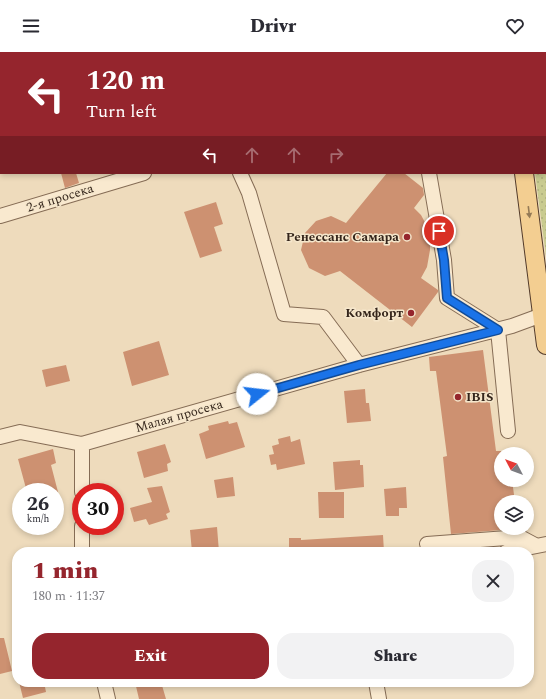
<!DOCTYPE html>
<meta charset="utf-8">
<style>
body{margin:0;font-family:Spectral,serif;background:#f2f2f3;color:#2b2b33;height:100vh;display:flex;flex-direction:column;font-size:15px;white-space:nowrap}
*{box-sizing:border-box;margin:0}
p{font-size:13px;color:#7c7c81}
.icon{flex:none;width:22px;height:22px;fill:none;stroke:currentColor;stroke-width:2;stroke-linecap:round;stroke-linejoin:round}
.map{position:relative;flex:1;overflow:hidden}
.details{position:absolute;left:12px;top:495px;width:522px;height:140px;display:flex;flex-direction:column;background:#fff;border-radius:16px;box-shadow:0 2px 6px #0003}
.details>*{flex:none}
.guide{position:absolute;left:0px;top:0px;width:546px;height:122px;box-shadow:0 2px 6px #0003;background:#95252d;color:#fff;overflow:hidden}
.needle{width:26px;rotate:311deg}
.controls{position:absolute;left:494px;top:395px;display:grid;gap:8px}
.controls a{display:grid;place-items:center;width:40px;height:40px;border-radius:50%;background:#fff;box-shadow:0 2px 6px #0003;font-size:20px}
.speed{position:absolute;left:12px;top:431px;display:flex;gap:8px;font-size:20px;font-weight:700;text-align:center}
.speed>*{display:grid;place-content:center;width:52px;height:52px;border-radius:50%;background:#fff;box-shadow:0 2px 6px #0003;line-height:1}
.speed small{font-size:10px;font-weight:400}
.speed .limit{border:6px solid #d22;background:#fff;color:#111}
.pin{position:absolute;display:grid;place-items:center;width:34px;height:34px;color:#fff;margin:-17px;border:2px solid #fff;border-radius:50%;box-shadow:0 1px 4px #0007}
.me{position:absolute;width:44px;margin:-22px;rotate:74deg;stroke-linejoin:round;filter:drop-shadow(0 0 3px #0008)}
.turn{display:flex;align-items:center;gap:14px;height:84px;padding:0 20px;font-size:18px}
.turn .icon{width:52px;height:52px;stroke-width:2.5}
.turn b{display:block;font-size:28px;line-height:34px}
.lanes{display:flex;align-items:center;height:38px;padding:0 20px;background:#0003;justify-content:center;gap:20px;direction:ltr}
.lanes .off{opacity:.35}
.round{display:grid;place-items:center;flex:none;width:42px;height:42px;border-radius:16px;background:#f2f2f3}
.headline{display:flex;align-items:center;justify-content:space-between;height:68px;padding:0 20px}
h1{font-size:24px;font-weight:800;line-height:30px;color:#95252d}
.button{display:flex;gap:8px;margin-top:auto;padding:8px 20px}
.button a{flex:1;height:46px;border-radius:16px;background:#95252d;color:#fff;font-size:16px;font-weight:800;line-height:46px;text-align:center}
.button a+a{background:#f2f2f3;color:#2b2b33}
header{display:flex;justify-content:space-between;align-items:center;height:52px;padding:0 20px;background:#fff;font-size:18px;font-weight:800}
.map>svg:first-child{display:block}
.grass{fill:url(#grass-dots)}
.building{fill:#cd9171}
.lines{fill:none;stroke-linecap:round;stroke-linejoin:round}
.minor-casing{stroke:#856c55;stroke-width:16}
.major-casing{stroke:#523a2a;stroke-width:20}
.minor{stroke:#f9e9cf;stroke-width:14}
.major{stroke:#f3ce91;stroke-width:18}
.oneway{fill:#947a56}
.route-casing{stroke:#114b97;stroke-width:10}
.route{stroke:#1a73e8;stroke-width:7}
.poi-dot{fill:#95252d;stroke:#f5e6cb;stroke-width:1.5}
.labels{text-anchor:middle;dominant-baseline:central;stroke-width:3;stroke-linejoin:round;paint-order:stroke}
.street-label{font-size:13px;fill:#34251b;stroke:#f5e6cb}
.poi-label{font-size:13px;font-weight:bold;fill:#34251b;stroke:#f5e6cb;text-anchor:end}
</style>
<header><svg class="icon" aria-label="menu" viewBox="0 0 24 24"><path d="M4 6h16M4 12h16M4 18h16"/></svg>Drivr<svg class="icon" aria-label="heart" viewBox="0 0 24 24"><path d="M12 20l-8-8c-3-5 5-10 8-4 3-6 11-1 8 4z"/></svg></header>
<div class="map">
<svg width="546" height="647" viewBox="0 0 546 647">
<defs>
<pattern id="grass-dots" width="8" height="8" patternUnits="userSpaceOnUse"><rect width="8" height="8" fill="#c9cb90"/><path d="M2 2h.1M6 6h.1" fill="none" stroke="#adae7c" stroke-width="1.8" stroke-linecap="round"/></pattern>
</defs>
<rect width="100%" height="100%" fill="#eedbbc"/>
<path class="grass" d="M 520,0 L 546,0 L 546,204 L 535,121 L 545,121 L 545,1 Z"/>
<path class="building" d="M 61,121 L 76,121 L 79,131 L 65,136 Z
M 387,121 L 404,121 L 423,136 L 424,143 L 414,156 L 421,163 L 428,176 L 430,186 L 430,198 L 427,215 L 421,226 L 438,238 L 438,240 L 412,275 L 340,219 L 325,224 L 309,216 L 301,198 L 305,181 L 316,169 L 331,164 L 346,171 Z
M 216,150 L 223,172 L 214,175 L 222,199 L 200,206 L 184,160 Z
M 159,289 L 169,323 L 132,334 L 123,300 Z
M 483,298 L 496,399 L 501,399 L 501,428 L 512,428 L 515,450 L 501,450 L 501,478 L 451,482 L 443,405 L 447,404 L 436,319 L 430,319 L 429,305 Z
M 66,313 L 70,329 L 46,335 L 42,318 Z
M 365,337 L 366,351 L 369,351 L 371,369 L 347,371 L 344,339 Z
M 228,369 L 229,372 L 237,370 L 245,395 L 206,407 L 199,382 L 209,378 L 208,374 Z
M 290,384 L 291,390 L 300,387 L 305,412 L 277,418 L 276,412 L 271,413 L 269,403 L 274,402 L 272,394 L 279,392 L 278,387 Z
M 165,392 L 171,410 L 167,412 L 168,419 L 144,426 L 137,400 Z
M 53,397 L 56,411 L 51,413 L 58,440 L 27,440 L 18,407 Z
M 360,408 L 360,413 L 363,413 L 364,435 L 335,438 L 333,410 Z
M 233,425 L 235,444 L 217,446 L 214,428 Z
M 162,434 L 170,460 L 166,462 L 168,467 L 149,473 L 146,467 L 134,470 L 130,456 L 152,450 L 147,436 Z
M 406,435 L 407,456 L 399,456 L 399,464 L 386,464 L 384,437 Z
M 318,440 L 344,440 L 344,466 L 319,466 Z
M 217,475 L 219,500 L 192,500 L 190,478 Z
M 383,483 L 384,500 L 289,500 L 289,486 L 301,486 L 301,488 Z
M 0,586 L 4,586 L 12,619 L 0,622 Z
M 19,630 L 44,630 L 46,640 L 23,646 Z
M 135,630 L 161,630 L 166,647 L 139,647 Z"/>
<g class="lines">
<defs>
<path id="minor" d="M 240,121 L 249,141 L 284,262 L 323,265 L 359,313
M 429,121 L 444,208 L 447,246 L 498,278 L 508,379
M 0,164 L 144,121
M 0,385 L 20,380 L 82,392 L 359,313 L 512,274 L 542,263
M 82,440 L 82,392
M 427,492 L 520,485 L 535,493
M 82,500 L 82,474
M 506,500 L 546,492
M 104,630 L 108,647
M 376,630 L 379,647"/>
<path id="major" d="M 508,0 L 508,1
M 524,121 L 546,293"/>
</defs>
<use href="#minor" class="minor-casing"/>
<use href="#major" class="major-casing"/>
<use href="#minor" class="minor"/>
<use href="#major" class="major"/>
</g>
<defs><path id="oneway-solid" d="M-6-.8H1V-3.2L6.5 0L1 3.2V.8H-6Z"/></defs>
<use class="oneway" href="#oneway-solid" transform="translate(529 160) rotate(83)"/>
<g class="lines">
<defs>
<path id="route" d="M 257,342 L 359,313 L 498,278 L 447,246 L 444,208 L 439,179"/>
</defs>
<use href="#route" class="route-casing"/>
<use href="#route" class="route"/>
</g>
<g class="poi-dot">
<circle cx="407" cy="185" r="4"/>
<circle cx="411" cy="261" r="4"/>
<circle cx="458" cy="345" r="4"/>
</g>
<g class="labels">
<g class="street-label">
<text transform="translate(60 146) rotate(-17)">2-я просека</text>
<text transform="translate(179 364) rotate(-16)">Малая просека</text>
</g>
<g class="poi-label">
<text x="399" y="185">Ренессанс Самара</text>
<text x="403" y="261">Комфорт</text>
<text x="466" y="345" text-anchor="start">IBIS</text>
</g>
</g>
</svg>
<div class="controls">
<a><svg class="needle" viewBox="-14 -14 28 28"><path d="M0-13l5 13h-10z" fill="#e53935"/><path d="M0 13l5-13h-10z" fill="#7c7c81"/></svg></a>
<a><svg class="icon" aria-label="layers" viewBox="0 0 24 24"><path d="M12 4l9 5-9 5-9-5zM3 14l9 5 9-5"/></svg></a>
</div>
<div class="speed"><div>26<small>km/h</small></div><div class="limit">30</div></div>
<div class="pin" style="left:439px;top:179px;background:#d93025"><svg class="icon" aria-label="arrive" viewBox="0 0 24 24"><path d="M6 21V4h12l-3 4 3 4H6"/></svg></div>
<svg class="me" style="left:257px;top:342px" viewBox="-20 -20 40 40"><circle r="19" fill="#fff"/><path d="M0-13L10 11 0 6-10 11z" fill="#1a73e8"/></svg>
<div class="guide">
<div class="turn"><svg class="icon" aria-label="left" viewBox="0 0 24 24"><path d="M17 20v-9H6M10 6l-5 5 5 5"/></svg><div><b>120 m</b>Turn left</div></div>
<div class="lanes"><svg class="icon" aria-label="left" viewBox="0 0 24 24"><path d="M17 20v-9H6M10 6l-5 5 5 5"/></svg><svg class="icon off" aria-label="ahead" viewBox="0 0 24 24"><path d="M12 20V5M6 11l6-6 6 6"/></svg><svg class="icon off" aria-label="ahead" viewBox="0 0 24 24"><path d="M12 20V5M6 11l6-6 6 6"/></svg><svg class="icon off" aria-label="right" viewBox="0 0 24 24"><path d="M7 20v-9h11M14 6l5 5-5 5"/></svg></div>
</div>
<section class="details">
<div class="headline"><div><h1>1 min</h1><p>180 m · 11:37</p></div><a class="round"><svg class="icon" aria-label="close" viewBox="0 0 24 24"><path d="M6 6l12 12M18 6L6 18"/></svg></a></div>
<div class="button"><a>Exit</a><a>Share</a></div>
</section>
</div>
